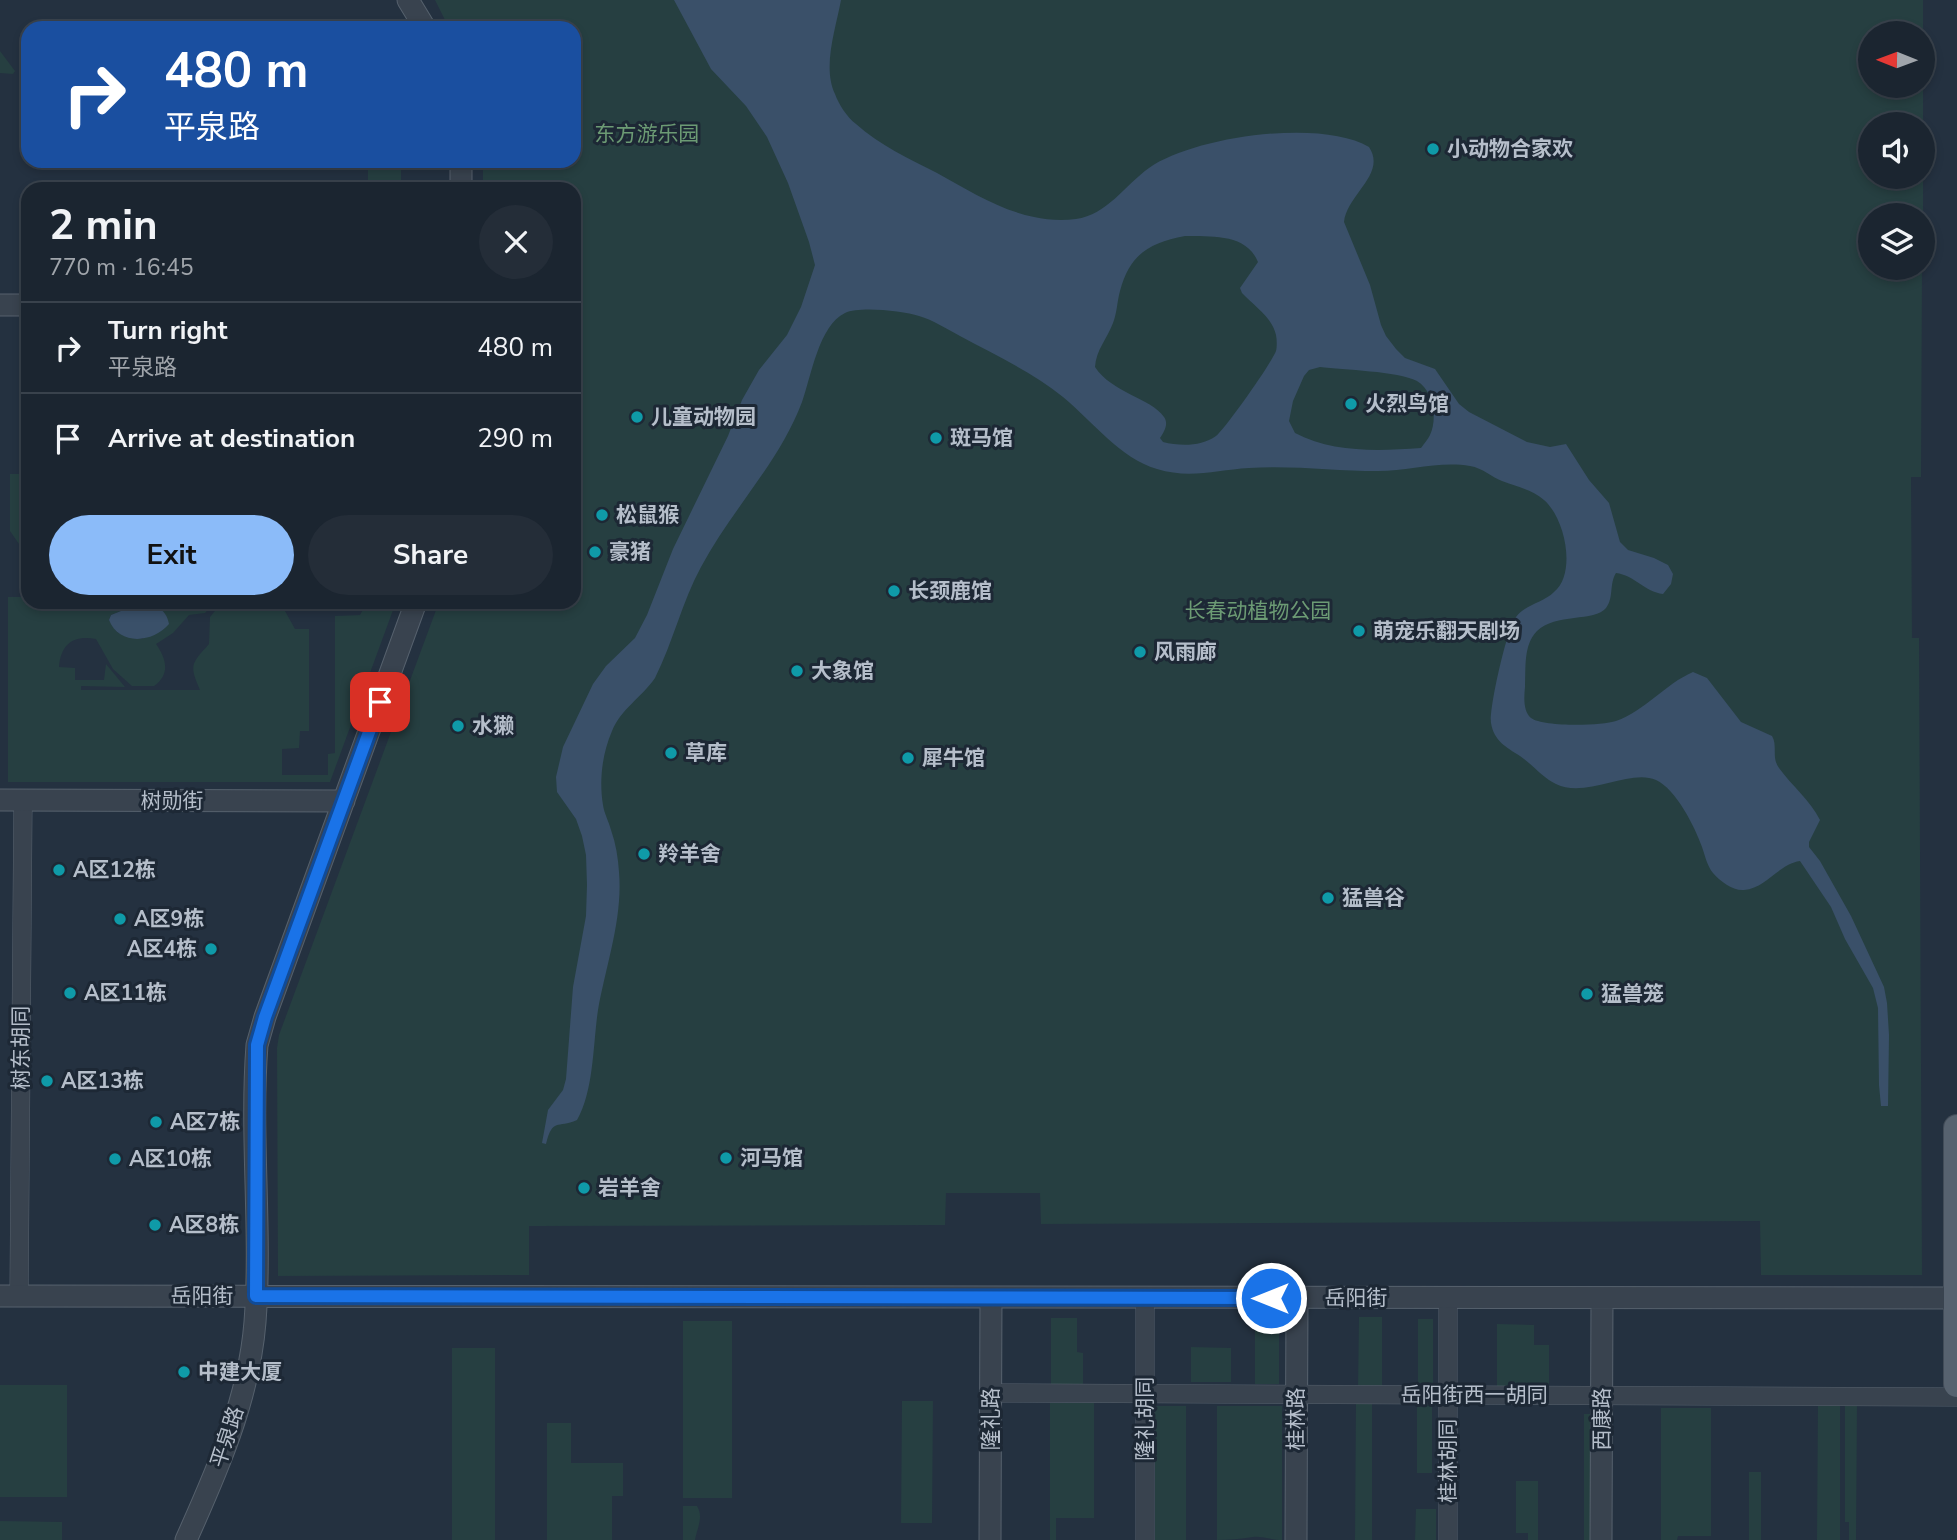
<!DOCTYPE html>
<meta charset="utf-8">
<style>
body{margin:0;font-family:"Nunito Sans","Noto Sans SC",sans-serif;background:#242d38;color:#f1f3f6;height:100vh;display:flex;flex-direction:column;font-size:26px;white-space:nowrap}
*{box-sizing:border-box;margin:0}
p{font-size:23px;color:#a0a5ab}
.icon{flex:none;width:38px;height:38px;fill:none;stroke:currentColor;stroke-width:2;stroke-linecap:round;stroke-linejoin:round}
.map{position:relative;flex:1;overflow:hidden}
.side{position:absolute;left:21px;top:182px;width:560px;height:427px;display:flex;flex-direction:column;background:#1b2530;border-radius:21px;box-shadow:0 4px 10px #0003,0 0 0 2px #39424c}
.side>*{flex:none}
.hud{position:absolute;left:21px;top:21px;width:560px;height:147px;border-radius:21px;box-shadow:0 4px 10px #0003,0 0 0 2px #39424c;background:#1a4fa0;color:#fff;overflow:hidden}
.needle{width:46px;rotate:271deg}
.fabs{position:absolute;left:1858px;top:21px;display:grid;gap:14px}
.fabs a{display:grid;place-items:center;width:77px;height:77px;border-radius:50%;background:#1b2530;box-shadow:0 4px 10px #0003,0 0 0 2px #39424c;font-size:35px}
.pin{position:absolute;display:grid;place-items:center;width:60px;height:60px;color:#fff;margin:-30px;border-radius:14px;box-shadow:0 4px 10px #0006}
.me{position:absolute;width:77px;margin:-38px;rotate:270deg;stroke-linejoin:round;filter:drop-shadow(0 0 5px #0008)}
.turn{display:flex;align-items:center;gap:24px;height:147px;padding:0 28px;font-size:32px}
.turn .icon{width:91px;height:91px;stroke-width:2.5}
.turn b{display:block;font-size:49px;line-height:60px}
.round{display:grid;place-items:center;flex:none;width:74px;height:74px;border-radius:37px;background:#242d38}
.overview{display:flex;align-items:center;justify-content:space-between;height:119px;padding:0 28px}
h1{font-size:42px;font-weight:700;line-height:52px}
.primary-button{display:flex;gap:14px;margin-top:auto;padding:14px 28px}
.primary-button a{flex:1;height:80px;border-radius:42px;background:#8bbbf9;color:#111;font-size:28px;font-weight:700;line-height:80px;text-align:center}
.primary-button a+a{background:#242d38;color:#f1f3f6}
ul{padding:0;list-style:none}
li{display:flex;align-items:center;gap:21px;height:91px;padding:0 28px;border-top:2px solid #39424c}
li div{flex:1}
li b{display:block;font-size:26px}
li em{font-style:normal}
.map>svg:first-child{display:block}
.green{fill:#263f41;fill-rule:evenodd}
.water{fill:#3a5069;fill-rule:evenodd}
.lines{fill:none;stroke-linecap:round;stroke-linejoin:round}
.minor-casing{stroke:#56616d;stroke-width:19}
.tertiary-casing{stroke:#56616d;stroke-width:23}
.primary-casing{stroke:#424c58;stroke-width:28}
.minor{stroke:#39434f;stroke-width:18}
.tertiary{stroke:#39434f;stroke-width:21}
.primary{stroke:#57626f;stroke-width:26}
.route-casing{stroke:#114b97;stroke-width:18}
.route{stroke:#1a73e8;stroke-width:12}
.culture-dot{fill:#0f9aa8;stroke:#1d2835;stroke-width:2.5}
.labels{text-anchor:middle;dominant-baseline:central;stroke-width:6;stroke-linejoin:round;paint-order:stroke}
.park-label{font-size:21px;fill:#6c9b74;stroke:#1d2835}
.poi-label{font-size:21px;font-weight:bold;fill:#b5beca;stroke:#1d2835;text-anchor:start}
.street-label{font-size:21px;fill:#b5beca;stroke:#1d2835}
</style>
<div class="map">
<svg width="1957" height="1540" viewBox="0 0 1957 1540">
<rect width="100%" height="100%" fill="#243140"/>
<path class="green" d="M 435,0 L 1923,0 L 1923,35 L 1871,33 L 1871,86 L 1923,86 L 1923,124 L 1871,124 L 1871,177 L 1923,177 L 1923,215 L 1871,215 L 1871,268 L 1922,268 L 1921,477 L 1911,477 L 1912,638 L 1919,638 L 1922,1275 L 1761,1275 L 1760,1221 L 1041,1224 L 1040,1193 L 946,1193 L 945,1225 L 529,1226 L 529,1275 L 278,1276 L 277,1048 L 279,1035 L 439,602 L 574,602 L 574,189 L 483,189 L 483,161 L 574,161 L 574,28 L 449,28 Z
M 0,51 L 15,71 L 13,74 L 0,73 Z
M 368,161 L 401,161 L 401,189 L 368,189 Z
M 10,474 L 28,474 L 28,557 L 10,531 Z
M 8,597 L 28,597 L 28,602 L 215,602 L 205,613 L 189,615 L 173,633 L 156,644 C 166,658 171,674 154,686 L 132,686 L 113,669 L 96,639 C 73,635 61,644 59,667 L 75,668 L 75,680 L 104,680 L 106,664 L 125,687 L 81,686 L 81,690 L 200,690 C 189,665 191,664 209,644 L 210,617 L 222,602 L 280,602 L 295,629 L 309,629 L 309,731 L 300,731 L 299,748 L 282,749 L 282,775 L 328,775 L 328,754 L 335,753 L 335,616 L 360,615 L 367,602 L 396,602 L 330,782 L 8,782 ZM 121,611 L 143,639 L 117,632 L 109,620 L 111,615 Z
M 1359,1317 L 1382,1317 L 1382,1390 L 1358,1389 Z
M 1051,1318 L 1077,1318 L 1077,1352 L 1083,1353 L 1083,1384 L 1051,1384 Z
M 1418,1319 L 1433,1319 L 1433,1383 L 1418,1383 Z
M 683,1321 L 732,1321 L 732,1498 L 683,1498 Z
M 1497,1324 L 1534,1325 L 1534,1345 L 1549,1345 L 1549,1387 L 1497,1387 Z
M 1255,1328 L 1279,1328 L 1279,1384 L 1255,1384 Z
M 1191,1347 L 1231,1348 L 1231,1382 L 1191,1382 Z
M 452,1348 L 495,1348 L 495,1540 L 452,1540 Z
M 0,1385 L 67,1385 L 67,1497 L 0,1497 Z
M 1356,1400 L 1372,1400 L 1372,1540 L 1355,1540 Z
M 902,1401 L 933,1401 L 932,1523 L 901,1523 Z
M 1818,1401 L 1840,1401 L 1840,1540 L 1817,1540 Z
M 1845,1402 L 1857,1402 L 1856,1540 L 1849,1540 L 1849,1522 L 1845,1522 Z
M 1050,1403 L 1094,1403 L 1094,1518 L 1056,1518 L 1056,1540 L 1050,1540 Z
M 1417,1403 L 1432,1403 L 1432,1473 L 1417,1473 Z
M 1155,1406 L 1186,1406 L 1186,1540 L 1155,1540 Z
M 1217,1406 L 1282,1406 L 1282,1540 C 1272,1540 1262,1536 1253,1537 C 1241,1539 1229,1540 1217,1540 Z
M 1661,1408 L 1711,1408 L 1711,1536 L 1678,1536 L 1677,1540 L 1661,1540 Z
M 1584,1414 L 1595,1414 L 1595,1540 L 1584,1540 Z
M 547,1423 L 571,1423 L 571,1463 L 623,1463 L 623,1496 L 612,1496 L 612,1540 L 547,1540 Z
M 1749,1472 L 1761,1472 L 1761,1540 L 1749,1540 Z
M 1516,1481 L 1538,1481 L 1538,1540 L 1528,1540 L 1528,1533 L 1516,1533 Z
M 683,1506 L 697,1506 C 704,1517 697,1528 695,1540 L 683,1540 Z
M 1416,1509 L 1436,1509 L 1436,1540 L 1415,1540 Z
M 0,1521 L 62,1522 L 62,1540 L 0,1540 Z"/>
<path class="water" d="M 674,0 L 841,0 C 836,28 822,67 835,94 C 839,105 847,117 856,124 C 879,145 910,159 937,173 C 968,190 999,210 1034,217 C 1047,220 1062,221 1076,219 C 1107,215 1125,185 1149,168 C 1193,137 1321,118 1369,147 C 1387,174 1347,194 1344,222 L 1370,285 L 1381,325 L 1386,336 L 1396,349 L 1405,358 L 1435,369 L 1459,404 L 1469,412 L 1527,442 L 1550,447 L 1566,444 L 1589,480 L 1609,503 L 1620,542 L 1628,550 L 1654,558 L 1668,565 L 1673,574 L 1671,584 L 1663,594 C 1645,592 1634,575 1616,573 C 1609,584 1614,598 1606,608 C 1595,622 1555,613 1537,631 C 1523,645 1526,669 1525,687 C 1524,697 1523,711 1531,718 C 1543,727 1601,726 1616,721 C 1645,711 1665,684 1693,672 L 1707,678 L 1741,722 L 1772,736 C 1778,746 1771,757 1779,768 C 1792,786 1810,800 1820,820 L 1809,842 L 1809,847 L 1820,861 L 1851,916 L 1884,987 L 1887,1003 L 1889,1035 L 1888,1106 L 1881,1106 L 1879,1085 L 1878,1008 L 1873,988 L 1845,939 L 1831,907 L 1800,861 C 1779,864 1766,888 1744,890 C 1733,891 1720,881 1713,873 C 1707,866 1705,855 1702,847 C 1695,827 1676,789 1656,780 C 1630,768 1586,799 1556,784 C 1543,778 1532,764 1520,756 C 1506,747 1494,741 1491,723 C 1489,708 1507,628 1516,617 C 1526,604 1543,603 1554,592 C 1577,573 1565,518 1544,500 C 1531,489 1517,487 1502,481 C 1491,477 1483,468 1470,466 C 1439,461 1409,471 1378,471 C 1335,471 1292,465 1249,468 C 1217,470 1189,479 1157,469 C 1120,458 1093,422 1063,397 C 1032,372 995,355 960,336 C 947,329 933,320 919,316 C 903,311 860,306 845,313 C 819,325 811,377 802,402 C 779,463 732,509 701,567 C 682,602 673,642 655,678 C 642,697 621,709 612,731 C 602,754 599,781 603,805 C 604,813 609,822 611,830 C 616,844 618,858 619,872 C 623,918 606,965 598,1010 C 593,1043 594,1091 577,1120 C 557,1129 553,1117 546,1144 L 542,1143 L 548,1110 L 563,1090 L 566,1079 L 573,987 L 586,916 L 587,885 L 586,855 L 582,836 L 576,819 L 557,792 L 556,777 L 563,747 L 593,684 L 606,666 L 635,638 L 647,615 L 673,549 L 728,436 L 742,400 L 759,370 L 787,335 L 801,307 L 815,265 L 809,242 L 788,183 L 767,137 L 746,106 L 711,69 ZM 1185,236 C 1212,237 1246,233 1258,262 L 1240,288 L 1242,293 C 1254,306 1272,317 1276,335 C 1277,340 1277,347 1276,351 C 1271,364 1225,429 1216,436 C 1201,447 1179,446 1163,442 L 1160,438 C 1164,432 1169,424 1164,417 C 1151,398 1112,393 1095,367 C 1096,350 1107,339 1113,323 C 1117,313 1117,302 1120,291 C 1130,254 1149,243 1185,236 ZM 1320,367 C 1343,370 1398,371 1417,381 C 1433,390 1438,418 1430,435 C 1428,439 1424,444 1421,448 C 1378,451 1333,453 1295,433 L 1289,421 L 1293,401 L 1304,376 L 1309,370 Z
M 136,605 C 152,605 166,606 169,624 C 153,643 119,646 109,620 L 111,615 Z"/>
<g class="lines">
<defs>
<path id="minor" d="M 19,1296 L 23,800
M 1145,1298 L 1145,1540
M 991,1393 L 1957,1397
M 1448,1540 L 1448,1298"/>
<path id="tertiary" d="M 408,0 L 425,28
M 461,189 L 461,161
M 0,305 L 28,305
M 0,800 L 344,801
M 0,1296 L 1957,1298
M 186,1540 C 217,1471 249,1399 255,1322 C 262,1230 250,1137 257,1045 L 265,1017 L 416,602
M 990,1540 L 991,1297
M 1296,1540 L 1297,1298
M 1601,1540 L 1602,1298"/>
<path id="primary" d="M 1957,1128 L 1957,1384"/>
</defs>
<use href="#minor" class="minor-casing"/>
<use href="#tertiary" class="tertiary-casing"/>
<use href="#primary" class="primary-casing"/>
<use href="#minor" class="minor"/>
<use href="#tertiary" class="tertiary"/>
<use href="#primary" class="primary"/>
</g>
<g class="lines">
<defs>
<path id="route" d="M 380,702 L 265,1017 L 257,1045 L 256,1296 L 1271,1298"/>
</defs>
<use href="#route" class="route-casing"/>
<use href="#route" class="route"/>
</g>
<g class="culture-dot">
<circle cx="1433" cy="149" r="7"/>
<circle cx="1351" cy="404" r="7"/>
<circle cx="637" cy="417" r="7"/>
<circle cx="936" cy="438" r="7"/>
<circle cx="602" cy="515" r="7"/>
<circle cx="595" cy="552" r="7"/>
<circle cx="894" cy="591" r="7"/>
<circle cx="1359" cy="631" r="7"/>
<circle cx="1140" cy="652" r="7"/>
<circle cx="797" cy="671" r="7"/>
<circle cx="458" cy="726" r="7"/>
<circle cx="671" cy="753" r="7"/>
<circle cx="908" cy="758" r="7"/>
<circle cx="644" cy="854" r="7"/>
<circle cx="59" cy="870" r="7"/>
<circle cx="1328" cy="898" r="7"/>
<circle cx="120" cy="919" r="7"/>
<circle cx="211" cy="949" r="7"/>
<circle cx="70" cy="993" r="7"/>
<circle cx="1587" cy="994" r="7"/>
<circle cx="47" cy="1081" r="7"/>
<circle cx="156" cy="1122" r="7"/>
<circle cx="726" cy="1158" r="7"/>
<circle cx="115" cy="1159" r="7"/>
<circle cx="584" cy="1188" r="7"/>
<circle cx="155" cy="1225" r="7"/>
<circle cx="184" cy="1372" r="7"/>
</g>
<g class="labels">
<g class="park-label">
<text x="647" y="134">东方游乐园</text>
<text x="1258" y="611">长春动植物公园</text>
</g>
<g class="poi-label">
<text x="1447" y="149">小动物合家欢</text>
<text x="1365" y="404">火烈鸟馆</text>
<text x="651" y="417">儿童动物园</text>
<text x="950" y="438">斑马馆</text>
<text x="616" y="515">松鼠猴</text>
<text x="609" y="552">豪猪</text>
<text x="908" y="591">长颈鹿馆</text>
<text x="1373" y="631">萌宠乐翻天剧场</text>
<text x="1154" y="652">风雨廊</text>
<text x="811" y="671">大象馆</text>
<text x="472" y="726">水獭</text>
<text x="685" y="753">草库</text>
<text x="922" y="758">犀牛馆</text>
<text x="658" y="854">羚羊舍</text>
<text x="73" y="870">A区12栋</text>
<text x="1342" y="898">猛兽谷</text>
<text x="134" y="919">A区9栋</text>
<text x="197" y="949" text-anchor="end">A区4栋</text>
<text x="84" y="993">A区11栋</text>
<text x="1601" y="994">猛兽笼</text>
<text x="61" y="1081">A区13栋</text>
<text x="170" y="1122">A区7栋</text>
<text x="740" y="1158">河马馆</text>
<text x="129" y="1159">A区10栋</text>
<text x="598" y="1188">岩羊舍</text>
<text x="169" y="1225">A区8栋</text>
<text x="198" y="1372">中建大厦</text>
</g>
<g class="street-label">
<text x="172" y="801">树勋街</text>
<text transform="translate(21 1048) rotate(-90)">树东胡同</text>
<text x="202" y="1296">岳阳街</text>
<text x="1356" y="1298">岳阳街</text>
<text x="1474" y="1395">岳阳街西一胡同</text>
<text transform="translate(991 1419) rotate(-90)">隆礼路</text>
<text transform="translate(1145 1419) rotate(-90)">隆礼胡同</text>
<text transform="translate(1296 1419) rotate(-90)">桂林路</text>
<text transform="translate(1602 1419) rotate(-90)">西康路</text>
<text transform="translate(227 1437) rotate(-72)">平泉路</text>
<text transform="translate(1448 1461) rotate(-90)">桂林胡同</text>
</g>
</g>
</svg>
<div class="fabs">
<a><svg class="needle" viewBox="-14 -14 28 28"><path d="M0-13l5 13h-10z" fill="#e53935"/><path d="M0 13l5-13h-10z" fill="#a0a5ab"/></svg></a>
<a><svg class="icon" aria-label="sound" viewBox="0 0 24 24"><path d="M4 9h4l5-4v14l-5-4H4zM17 9q2 3 0 6"/></svg></a>
<a><svg class="icon" aria-label="layers" viewBox="0 0 24 24"><path d="M12 4l9 5-9 5-9-5zM3 14l9 5 9-5"/></svg></a>
</div>
<div class="pin" style="left:380px;top:702px;background:#d93025"><svg class="icon" aria-label="arrive" viewBox="0 0 24 24"><path d="M6 21V4h12l-3 4 3 4H6"/></svg></div>
<svg class="me" style="left:1271px;top:1298px" viewBox="-20 -20 40 40"><circle r="17" fill="#1a73e8" stroke="#fff" stroke-width="3"/><path d="M0-11L8 9 0 5-8 9z" fill="#fff"/></svg>
<div class="hud">
<div class="turn"><svg class="icon" aria-label="right" viewBox="0 0 24 24"><path d="M7 20v-9h11M14 6l5 5-5 5"/></svg><div><b>480 m</b>平泉路</div></div>
</div>
<section class="side">
<div class="overview"><div><h1>2 min</h1><p>770 m · 16:45</p></div><a class="round"><svg class="icon" aria-label="close" viewBox="0 0 24 24"><path d="M6 6l12 12M18 6L6 18"/></svg></a></div>
<ul>
<li><svg class="icon" aria-label="right" viewBox="0 0 24 24"><path d="M7 20v-9h11M14 6l5 5-5 5"/></svg><div><b>Turn right</b><p>平泉路</p></div><em>480 m</em></li>
<li><svg class="icon" aria-label="arrive" viewBox="0 0 24 24"><path d="M6 21V4h12l-3 4 3 4H6"/></svg><div><b>Arrive at destination</b></div><em>290 m</em></li>
</ul>
<div class="primary-button"><a>Exit</a><a>Share</a></div>
</section>
</div>
